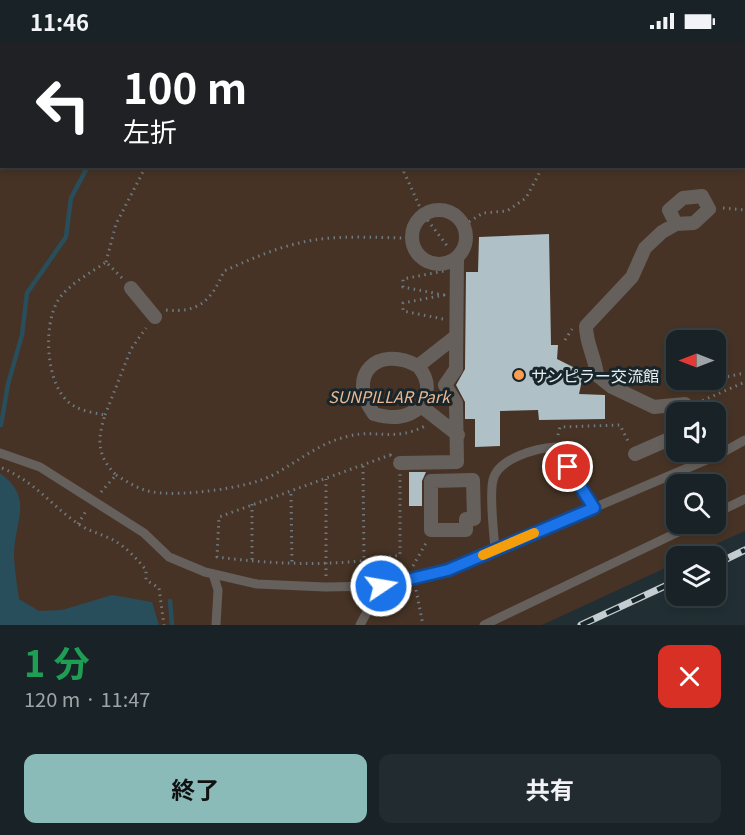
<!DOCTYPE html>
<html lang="ja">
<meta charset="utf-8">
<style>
body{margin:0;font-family:Georgia,"Noto Sans JP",serif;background:#222b2f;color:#f1f3f6;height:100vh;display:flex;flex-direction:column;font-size:22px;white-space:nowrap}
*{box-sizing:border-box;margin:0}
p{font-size:20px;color:#9fa4a7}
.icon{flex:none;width:33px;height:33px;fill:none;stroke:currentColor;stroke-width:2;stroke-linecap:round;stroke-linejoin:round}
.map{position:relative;height:583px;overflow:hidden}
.details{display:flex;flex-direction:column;background:#192327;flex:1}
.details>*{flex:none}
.hud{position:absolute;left:0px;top:0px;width:746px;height:126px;box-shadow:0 3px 9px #0003,0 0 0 2px #374044;background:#202124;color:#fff;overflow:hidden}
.needle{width:39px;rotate:270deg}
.tools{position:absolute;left:666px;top:288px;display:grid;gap:12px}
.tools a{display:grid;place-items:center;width:60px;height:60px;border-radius:12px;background:#192327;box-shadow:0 3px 9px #0003,0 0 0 2px #374044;font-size:30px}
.pin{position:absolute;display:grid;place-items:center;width:51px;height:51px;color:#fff;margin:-26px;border:3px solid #fff;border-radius:50%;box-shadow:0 2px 6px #0007}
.me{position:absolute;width:66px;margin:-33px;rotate:78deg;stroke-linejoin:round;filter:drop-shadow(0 0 4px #0008)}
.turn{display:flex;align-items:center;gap:21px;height:126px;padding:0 24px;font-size:27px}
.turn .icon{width:78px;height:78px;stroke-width:2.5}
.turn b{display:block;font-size:42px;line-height:51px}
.round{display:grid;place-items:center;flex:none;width:63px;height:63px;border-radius:12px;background:#222b2f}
.headline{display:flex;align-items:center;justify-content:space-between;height:102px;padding:0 24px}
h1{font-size:36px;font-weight:700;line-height:45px;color:#1e9e55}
.action{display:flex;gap:12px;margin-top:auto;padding:12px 24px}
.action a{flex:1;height:69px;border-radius:12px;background:#8bbbb9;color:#111;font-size:24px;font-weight:700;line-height:69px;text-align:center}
.action a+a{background:#222b2f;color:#f1f3f6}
.status{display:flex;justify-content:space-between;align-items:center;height:42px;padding:0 30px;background:#192327;direction:ltr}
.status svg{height:16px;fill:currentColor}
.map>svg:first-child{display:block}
.green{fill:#463325;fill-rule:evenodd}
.water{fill:#294e5b}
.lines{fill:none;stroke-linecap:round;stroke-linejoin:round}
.stream{stroke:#294e5b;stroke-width:4.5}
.building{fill:#afc1c7}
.path{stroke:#6e7a7f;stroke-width:3;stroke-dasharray:1.5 4.5;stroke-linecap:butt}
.service{stroke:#66605c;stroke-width:9}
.pedestrian{stroke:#66605c;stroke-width:14}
.rail-casing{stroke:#c4ced2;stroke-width:7}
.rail{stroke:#18252a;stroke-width:4.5;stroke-dasharray:14;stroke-linecap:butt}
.route-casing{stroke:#114b97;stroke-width:15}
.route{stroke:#1a73e8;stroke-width:10}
.slow{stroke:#f59e0b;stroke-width:10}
.poi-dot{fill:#fb9e51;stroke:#18252a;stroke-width:2}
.labels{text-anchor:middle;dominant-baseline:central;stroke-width:6;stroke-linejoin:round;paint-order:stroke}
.poi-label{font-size:16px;fill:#e6eff3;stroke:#18252a;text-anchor:start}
.park-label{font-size:16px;font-style:italic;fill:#ebb892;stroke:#18252a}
</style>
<div class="status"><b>11:46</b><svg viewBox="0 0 49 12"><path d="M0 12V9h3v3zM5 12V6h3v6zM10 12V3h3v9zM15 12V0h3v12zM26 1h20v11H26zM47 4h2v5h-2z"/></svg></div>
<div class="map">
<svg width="745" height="583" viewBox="0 0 745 583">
<rect width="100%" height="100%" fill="#212f34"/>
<path class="green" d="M 0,0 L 745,0 L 745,489 L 689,514 L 676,514 L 676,521 L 542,583 L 0,583 ZM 2,2 L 744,2 L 744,124 L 2,124 ZM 676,298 L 716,298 L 716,338 L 676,338 ZM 676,370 L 716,370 L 716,410 L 676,410 ZM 676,442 L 716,442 L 716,482 L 676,482 Z"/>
<path class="water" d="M 0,431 C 36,458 13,479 14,516 C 15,529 17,544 19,557 L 39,569 L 62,568 L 112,553 L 152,560 L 159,583 L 0,583 Z"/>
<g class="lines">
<path class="stream" d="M 125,0 L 125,2
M 1,383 L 8,342 L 22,293 L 27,251 L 66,195 L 71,156 L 88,124
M 170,559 L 172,583"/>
</g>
<path class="building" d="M 549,192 L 551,303 L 558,303 L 557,317 L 579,328 L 582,338 L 579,352 L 605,353 L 605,377 L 539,378 L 538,368 L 500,369 L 500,404 L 475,405 L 475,377 L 465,377 L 465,360 L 456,343 L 465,327 L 466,230 L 478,230 L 479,195 Z
M 409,430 L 426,430 L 422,439 L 422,464 L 409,464 Z"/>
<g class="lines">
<path class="path" d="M 153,0 L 154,2
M 444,0 L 451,2
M 9,2 L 10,0
M 407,2 L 408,0
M 553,2 L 560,0
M 634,2 L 635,0
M 0,45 L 2,39
M 744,111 L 745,110
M 744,119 L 745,121
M 406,124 L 404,130 L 423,172 L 448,205
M 723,166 L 745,168
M 464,183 L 483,171 L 507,169 L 526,156 L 543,124
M 106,220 L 116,182 L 146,124
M 166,268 C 199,271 211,259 224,229 C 249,218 273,207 299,201 C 335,192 375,196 411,196
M 443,277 L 403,269 L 403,261 L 444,253 L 403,245 L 403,237 L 444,229
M 565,298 L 572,287
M 716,337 L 745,331
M 686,348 L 690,344 L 713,338
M 697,361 L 745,340
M 105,373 L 131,307 L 146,286
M 558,393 L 560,385 L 620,383 L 629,401
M 390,413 L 400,421 L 400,513 C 339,525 279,523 217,515 L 219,475 Z
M 363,424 L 364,520
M 2,426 C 35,440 50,462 77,481 C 89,490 103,492 115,499 C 127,506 137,517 146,528 L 146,538 L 159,546 L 164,583
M 116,433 C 128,440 139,448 153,450 C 180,455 247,446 271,434 C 298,420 318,401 349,394 C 377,387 394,400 425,384
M 101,450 L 116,433 C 97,414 97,398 105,373 C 95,371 82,369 74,364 C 45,348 42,282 59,257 C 70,241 91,231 106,220 L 122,236
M 291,452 L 292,522
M 252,462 L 252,519
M 78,482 L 86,469
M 413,524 L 426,501
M 326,534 L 326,437
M 416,548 L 423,583"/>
<path class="service" d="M 0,411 L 40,425 L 144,491 L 169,515 L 205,530 L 257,542 L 325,545 L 381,544 L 448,528 L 718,413 L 745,398
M 716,471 L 745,457
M 495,508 C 494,491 489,453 493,438 C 498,416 537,406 556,405 L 594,466
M 213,532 L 218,548 L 216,583
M 360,583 L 381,544
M 484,583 L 695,482"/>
<path class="pedestrian" d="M412 195a27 27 0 1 1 54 0a27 27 0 1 1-54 0Z
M 676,182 L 669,168 L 683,156 L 702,154 L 709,167 L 694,181 L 676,182 L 662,190 L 645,206 L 632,235 L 586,284 C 586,302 595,315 597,333 L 612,345 L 654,365 L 685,362 L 685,370
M 131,246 L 155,275
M 455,295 L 418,324 C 429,337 430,349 421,364 L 458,393
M 418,324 C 378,302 345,333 374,372 C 392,377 407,377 421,364
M 635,412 L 676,394
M 400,421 L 457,420 L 456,361 L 445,343 L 456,327 L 457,216
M 473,438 L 474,477 L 466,477 L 466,488 L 431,488 L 431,439 Z"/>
<defs>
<path id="rail" d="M 716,522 L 745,508
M 581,583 L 676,539"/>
</defs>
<use href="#rail" class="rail-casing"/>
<use href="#rail" class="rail"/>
</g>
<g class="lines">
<defs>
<path id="route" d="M 381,544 L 448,528 L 594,466 L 568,425"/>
</defs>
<use href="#route" class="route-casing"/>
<use href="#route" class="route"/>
<path class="slow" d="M 483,513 L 534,491"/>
</g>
<circle class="poi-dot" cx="519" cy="333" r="6"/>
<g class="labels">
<g class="poi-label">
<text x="531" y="333">サンピラー交流館</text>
</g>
<g class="park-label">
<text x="389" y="354">SUNPILLAR Park</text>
</g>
</g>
</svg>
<div class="tools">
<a><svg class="needle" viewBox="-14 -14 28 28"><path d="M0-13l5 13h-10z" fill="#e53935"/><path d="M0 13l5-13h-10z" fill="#9fa4a7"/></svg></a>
<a><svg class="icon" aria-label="sound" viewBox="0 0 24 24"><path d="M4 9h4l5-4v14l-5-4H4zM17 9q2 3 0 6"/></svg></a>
<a><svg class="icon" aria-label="search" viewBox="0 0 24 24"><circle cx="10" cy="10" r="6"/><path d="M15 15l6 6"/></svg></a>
<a><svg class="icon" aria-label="layers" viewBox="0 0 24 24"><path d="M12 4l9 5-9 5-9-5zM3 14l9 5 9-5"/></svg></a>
</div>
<div class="pin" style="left:568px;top:425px;background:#d93025"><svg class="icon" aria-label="arrive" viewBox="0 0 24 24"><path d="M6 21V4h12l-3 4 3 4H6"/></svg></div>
<svg class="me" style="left:381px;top:544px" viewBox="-20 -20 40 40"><circle r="17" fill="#1a73e8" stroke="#fff" stroke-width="3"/><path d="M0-11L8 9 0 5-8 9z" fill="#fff"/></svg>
<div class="hud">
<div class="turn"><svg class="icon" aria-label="left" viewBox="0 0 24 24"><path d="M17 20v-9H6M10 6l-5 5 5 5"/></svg><div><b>100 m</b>左折</div></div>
</div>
</div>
<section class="details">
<div class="headline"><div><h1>1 分</h1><p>120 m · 11:47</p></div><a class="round" style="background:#d93025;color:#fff"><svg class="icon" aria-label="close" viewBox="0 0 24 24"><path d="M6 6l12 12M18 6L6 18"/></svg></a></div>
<div class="action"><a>終了</a><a>共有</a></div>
</section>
